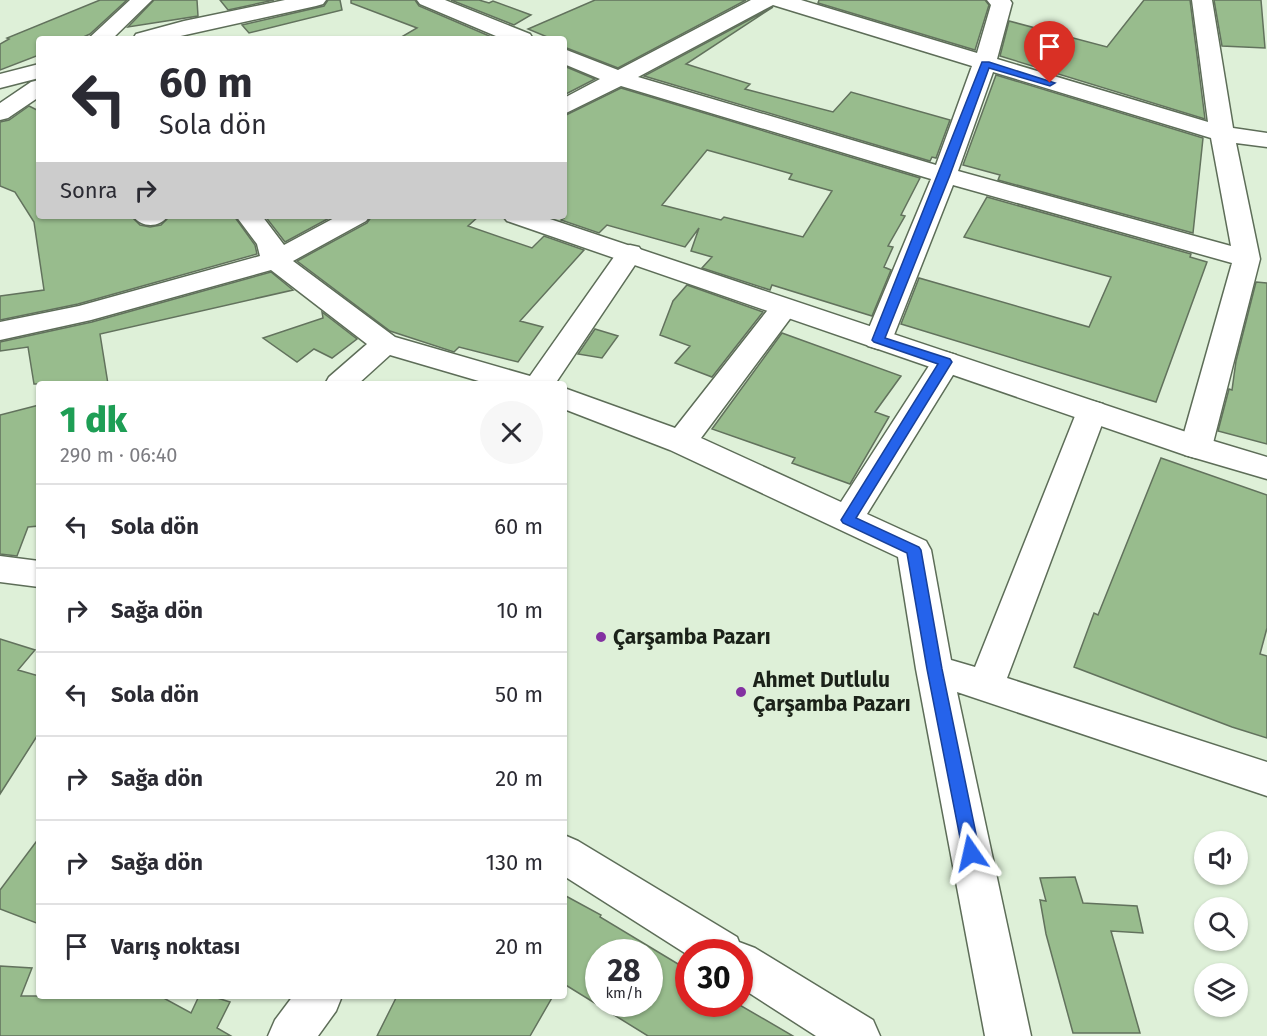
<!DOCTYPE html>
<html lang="tr">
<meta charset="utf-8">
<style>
body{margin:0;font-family:"Fira Sans",sans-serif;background:#f7f7f7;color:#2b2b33;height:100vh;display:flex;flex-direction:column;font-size:22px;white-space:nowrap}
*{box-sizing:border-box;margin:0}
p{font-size:20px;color:#7c7c81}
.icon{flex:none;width:33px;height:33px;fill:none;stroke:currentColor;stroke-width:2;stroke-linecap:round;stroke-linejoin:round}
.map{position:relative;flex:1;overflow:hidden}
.drawer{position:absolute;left:36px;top:381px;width:531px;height:618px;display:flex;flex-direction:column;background:#fff;border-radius:6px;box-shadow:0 2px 4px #0004}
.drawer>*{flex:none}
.guide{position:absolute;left:36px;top:36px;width:531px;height:183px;border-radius:6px;box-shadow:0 2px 4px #0004;background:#fff;color:#2b2b33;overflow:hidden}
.fabs{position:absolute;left:1194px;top:831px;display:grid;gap:12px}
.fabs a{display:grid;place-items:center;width:54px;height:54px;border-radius:50%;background:#fff;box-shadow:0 2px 4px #0004;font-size:30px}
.speed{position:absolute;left:585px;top:939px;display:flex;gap:12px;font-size:30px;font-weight:700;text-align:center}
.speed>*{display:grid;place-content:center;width:78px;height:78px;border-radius:50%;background:#fff;box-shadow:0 2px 4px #0004;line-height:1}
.speed small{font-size:15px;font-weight:400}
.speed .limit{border:9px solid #d22;background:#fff;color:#111}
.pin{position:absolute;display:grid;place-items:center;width:51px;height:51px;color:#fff;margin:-62px -26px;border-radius:50% 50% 50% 0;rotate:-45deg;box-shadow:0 0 6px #0007}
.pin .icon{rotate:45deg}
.me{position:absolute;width:66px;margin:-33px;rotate:349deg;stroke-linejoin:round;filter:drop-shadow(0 0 4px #0008)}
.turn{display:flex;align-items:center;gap:21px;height:126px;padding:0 24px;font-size:27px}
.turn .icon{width:78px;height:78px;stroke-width:2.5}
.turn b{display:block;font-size:42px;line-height:51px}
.then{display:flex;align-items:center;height:57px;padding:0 24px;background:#0003;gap:12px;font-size:22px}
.round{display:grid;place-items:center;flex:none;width:63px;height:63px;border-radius:32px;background:#f7f7f7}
.headline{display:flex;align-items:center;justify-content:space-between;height:102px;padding:0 24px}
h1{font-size:36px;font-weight:800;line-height:45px;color:#1e9e55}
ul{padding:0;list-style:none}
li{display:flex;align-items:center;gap:18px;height:84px;padding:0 24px;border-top:2px solid #e1e1e2}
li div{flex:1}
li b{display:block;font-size:22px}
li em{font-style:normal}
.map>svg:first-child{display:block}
.building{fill:#98bc8d;stroke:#62725d;stroke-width:1.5;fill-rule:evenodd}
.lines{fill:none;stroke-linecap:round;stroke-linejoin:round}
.street-casing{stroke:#5d6d58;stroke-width:3}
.secondary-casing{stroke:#5d6d58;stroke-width:3}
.street{fill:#fff;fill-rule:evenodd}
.secondary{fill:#fff;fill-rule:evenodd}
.route{fill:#2563eb;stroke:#184099;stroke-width:1.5}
.poi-dot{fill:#8331a1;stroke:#def0d8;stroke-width:2}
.labels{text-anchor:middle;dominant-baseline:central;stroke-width:4.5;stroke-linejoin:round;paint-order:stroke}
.poi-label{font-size:21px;font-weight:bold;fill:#1b2219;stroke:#def0d8;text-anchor:start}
</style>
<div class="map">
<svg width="1267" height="1036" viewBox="0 0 1267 1036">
<rect width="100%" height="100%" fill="#def0d8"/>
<path class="building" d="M 100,0 L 127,0 L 90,34 L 79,39 L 39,39 L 39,55 L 0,70 L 0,44 L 9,39 L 7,38 Z
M 154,0 L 197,0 L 198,16 L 128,27 Z
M 220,0 L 274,0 L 228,10 Z
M 328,0 L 340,0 L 342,10 L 249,33 L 242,25 L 324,6 Z
M 351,0 L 415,0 L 419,6 L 494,38 L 398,39 L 417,28 L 351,3 Z
M 451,0 L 479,0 L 489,3 L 493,1 L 531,15 L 514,25 Z
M 595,0 L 746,0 L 618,68 L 564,47 L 564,39 L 552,39 L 528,29 Z
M 819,0 L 985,0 L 989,5 L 975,50 L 818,3 Z
M 1144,0 L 1190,0 L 1205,119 L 1000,56 L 1009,21 L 1107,47 Z
M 1214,0 L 1261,0 L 1265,48 L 1222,46 Z
M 773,7 L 686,64 L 750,84 L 745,89 L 833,112 L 851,92 L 950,120 L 936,158 L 932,157 L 930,161 L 644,76 Z
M 564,66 L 595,79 L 564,95 Z
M 996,75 L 1203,138 L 1193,233 L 998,180 L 1000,175 L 963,165 Z
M 621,88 L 920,178 L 901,215 L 905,216 L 888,246 L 893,247 L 884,267 L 891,270 L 872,316 L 772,285 L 770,290 L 702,268 L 712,257 L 691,251 L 699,228 L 685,247 L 607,225 L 599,233 L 561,220 L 564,218 L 564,116 ZM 707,150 L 792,174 L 789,179 L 832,191 L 803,237 L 724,217 L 721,220 L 662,205 Z
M 29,106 L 39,111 L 39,216 L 131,216 L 140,225 L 150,227 L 161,225 L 170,216 L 234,216 L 255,245 L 257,254 L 78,304 L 0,320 L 0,296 L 44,290 L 34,222 L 15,192 L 0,186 L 0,122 L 9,120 Z
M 987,197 L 1191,254 L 1190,257 L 1207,262 L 1156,402 L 901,324 L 919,278 L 1089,327 L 1111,277 L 964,237 Z
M 265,216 L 333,216 L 285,242 Z
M 372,216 L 479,216 L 468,226 L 532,248 L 544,236 L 584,250 L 520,321 L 543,327 L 518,362 L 459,347 L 454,352 L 390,331 L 297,261 L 367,223 Z
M 271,272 L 293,290 L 100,334 L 108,384 L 34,384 L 28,347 L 0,351 L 0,342 L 92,322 Z
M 1256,282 L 1267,283 L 1267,444 L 1218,431 L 1229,389 L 1232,390 L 1236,361 Z
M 687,285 L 763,312 L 712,377 L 675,363 L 690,346 L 660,335 L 673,301 Z
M 322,312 L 357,339 L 332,358 L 314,349 L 297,362 L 263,338 L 323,318 Z
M 595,329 L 618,336 L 602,358 L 578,354 Z
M 782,333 L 901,376 L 875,412 L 889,417 L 850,484 L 792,463 L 795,458 L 712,429 Z
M 39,405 L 39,526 L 28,527 L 17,556 L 0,554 L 0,415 Z
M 1161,458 L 1267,495 L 1267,628 L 1260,654 L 1267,656 L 1267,738 L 1232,727 L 1074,667 L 1094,613 L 1098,615 Z
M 0,639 L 35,650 L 18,670 L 39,676 L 39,733 L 0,794 Z
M 39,838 L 39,924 L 0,909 L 0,890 Z
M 1075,877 L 1083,903 L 1137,906 L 1143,933 L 1111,931 L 1140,1033 L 1073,1033 L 1046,934 L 1040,900 L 1046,901 L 1040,878 Z
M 564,895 L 601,915 L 600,917 L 688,970 L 688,1004 L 738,1004 L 793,1036 L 648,1036 L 564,984 ZM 598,952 L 650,952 L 650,1004 L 598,1004 Z
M 0,966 L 32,968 L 21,996 L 160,996 L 191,1013 L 199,996 L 211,996 L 230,1002 L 217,1028 L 231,1036 L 0,1036 Z
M 397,996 L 553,996 L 530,1036 L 377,1036 Z"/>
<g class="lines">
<defs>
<path id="street" d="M 417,0 L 445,0 L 530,34 L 533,39 L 503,39 L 420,4 Z
M 751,0 L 801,0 L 977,53 L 991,5 L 987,0 L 1010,0 L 1012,3 L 997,59 L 1208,122 L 1192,0 L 1212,0 L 1233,128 L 1267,133 L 1267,147 L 1236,143 L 1260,259 L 1212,447 L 1207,455 L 1196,458 L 1185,455 L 1180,447 L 1232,263 L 953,185 L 892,340 L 888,346 L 878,349 L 868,346 L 864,340 L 931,179 L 621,86 L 564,114 L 564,98 L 600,79 L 564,64 L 564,49 L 618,70 ZM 773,5 L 972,66 L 936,165 L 638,77 ZM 993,72 L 1211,138 L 1231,246 L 958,171 Z
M 133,216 L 168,216 C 159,228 142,228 133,216 Z
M 236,216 L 262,216 L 284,245 L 338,216 L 370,216 L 366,221 L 293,261 L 395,337 L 530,376 L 621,247 L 630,245 L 639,247 L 643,253 L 555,384 L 489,384 L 390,355 L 358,384 L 325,384 L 329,377 L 367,344 L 271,270 L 91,320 L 0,340 L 0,322 L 79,306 L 260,256 L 257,244 Z
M 784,299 L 794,302 L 798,308 L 701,438 L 841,502 L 936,355 L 946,352 L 956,355 L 961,362 L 867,514 L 926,541 L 931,550 L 951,660 L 975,667 L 1077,411 L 1081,404 L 1092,401 L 1103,404 L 1107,411 L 1007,678 L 1267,762 L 1267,796 L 957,692 L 1031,1036 L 985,1036 L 916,669 L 898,557 L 670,450 L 564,409 L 564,388 L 675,428 L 774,302 Z
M 0,556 L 39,561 L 39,587 L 0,582 Z
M 564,835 L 578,841 L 737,937 L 739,942 L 755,948 L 873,1020 L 880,1036 L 816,1036 L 740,987 L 740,952 L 688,952 L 688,955 L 564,876 Z
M 293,996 L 342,996 L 336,1011 L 318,1036 L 268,1036 L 275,1020 Z"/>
<path id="secondary" d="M 130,0 L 152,0 L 112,39 L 88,39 Z
M 285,0 L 326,0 L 323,4 L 316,6 L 167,39 L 133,39 L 136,34 L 184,21 Z
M 39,64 L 39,78 L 0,88 L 0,74 Z
M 39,80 L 39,97 L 8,118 L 0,120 L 0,103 L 31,82 Z
M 503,216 L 541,216 L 1207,439 L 1267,457 L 1267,479 L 1185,455 L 507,221 Z"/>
</defs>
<use href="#street" class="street-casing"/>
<use href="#secondary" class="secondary-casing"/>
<use href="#street" class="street"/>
<use href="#secondary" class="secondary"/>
</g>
<path class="route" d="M 982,62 L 989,62 L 1055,83 L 1050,86 L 989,68 L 950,175 L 885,338 L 950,359 L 952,362 L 856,518 L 919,547 L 921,550 L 942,669 L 980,853 L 977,858 L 971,860 L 965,858 L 963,853 L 927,669 L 907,553 L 843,523 L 841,520 L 938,364 L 874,342 L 872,340 Z"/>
<g class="poi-dot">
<circle cx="601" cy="637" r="6"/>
<circle cx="741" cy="692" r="6"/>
</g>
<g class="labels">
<g class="poi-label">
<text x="613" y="637">Çarşamba Pazarı</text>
<text x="753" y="680">Ahmet Dutlulu<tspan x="753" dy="24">Çarşamba Pazarı</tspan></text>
</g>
</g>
</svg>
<div class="fabs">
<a><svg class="icon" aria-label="sound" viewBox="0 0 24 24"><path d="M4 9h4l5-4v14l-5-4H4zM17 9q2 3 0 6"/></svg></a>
<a><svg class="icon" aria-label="search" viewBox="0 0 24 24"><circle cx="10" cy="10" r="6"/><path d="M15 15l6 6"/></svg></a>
<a><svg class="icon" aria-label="layers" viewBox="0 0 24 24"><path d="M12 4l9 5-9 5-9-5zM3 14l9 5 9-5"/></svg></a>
</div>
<div class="speed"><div>28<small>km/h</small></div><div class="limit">30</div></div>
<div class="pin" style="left:1050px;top:83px;background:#d93025"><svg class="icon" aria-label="arrive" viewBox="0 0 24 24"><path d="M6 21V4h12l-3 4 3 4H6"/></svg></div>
<svg class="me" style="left:971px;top:853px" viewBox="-20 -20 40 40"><path d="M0-17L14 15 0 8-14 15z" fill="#2563eb" stroke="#fff" stroke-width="4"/></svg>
<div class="guide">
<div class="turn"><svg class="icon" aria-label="left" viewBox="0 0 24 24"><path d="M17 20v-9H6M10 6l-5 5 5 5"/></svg><div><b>60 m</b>Sola dön</div></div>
<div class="then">Sonra<svg class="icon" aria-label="right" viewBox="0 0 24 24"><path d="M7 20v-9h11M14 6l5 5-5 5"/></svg></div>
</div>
<section class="drawer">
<div class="headline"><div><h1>1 dk</h1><p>290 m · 06:40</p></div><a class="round"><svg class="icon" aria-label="close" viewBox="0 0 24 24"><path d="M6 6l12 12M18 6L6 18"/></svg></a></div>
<ul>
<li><svg class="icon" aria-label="left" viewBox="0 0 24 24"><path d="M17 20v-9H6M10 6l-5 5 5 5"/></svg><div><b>Sola dön</b></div><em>60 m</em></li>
<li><svg class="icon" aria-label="right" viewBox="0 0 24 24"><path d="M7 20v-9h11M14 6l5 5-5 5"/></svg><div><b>Sağa dön</b></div><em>10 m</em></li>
<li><svg class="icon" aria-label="left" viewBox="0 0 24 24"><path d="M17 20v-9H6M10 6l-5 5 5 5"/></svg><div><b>Sola dön</b></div><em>50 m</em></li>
<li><svg class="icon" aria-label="right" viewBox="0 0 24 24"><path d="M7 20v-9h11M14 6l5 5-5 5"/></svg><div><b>Sağa dön</b></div><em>20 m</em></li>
<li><svg class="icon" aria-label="right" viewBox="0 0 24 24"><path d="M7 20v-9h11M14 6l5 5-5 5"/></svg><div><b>Sağa dön</b></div><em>130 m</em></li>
<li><svg class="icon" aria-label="arrive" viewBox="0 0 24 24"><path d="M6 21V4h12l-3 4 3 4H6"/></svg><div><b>Varış noktası</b></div><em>20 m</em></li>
</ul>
</section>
</div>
